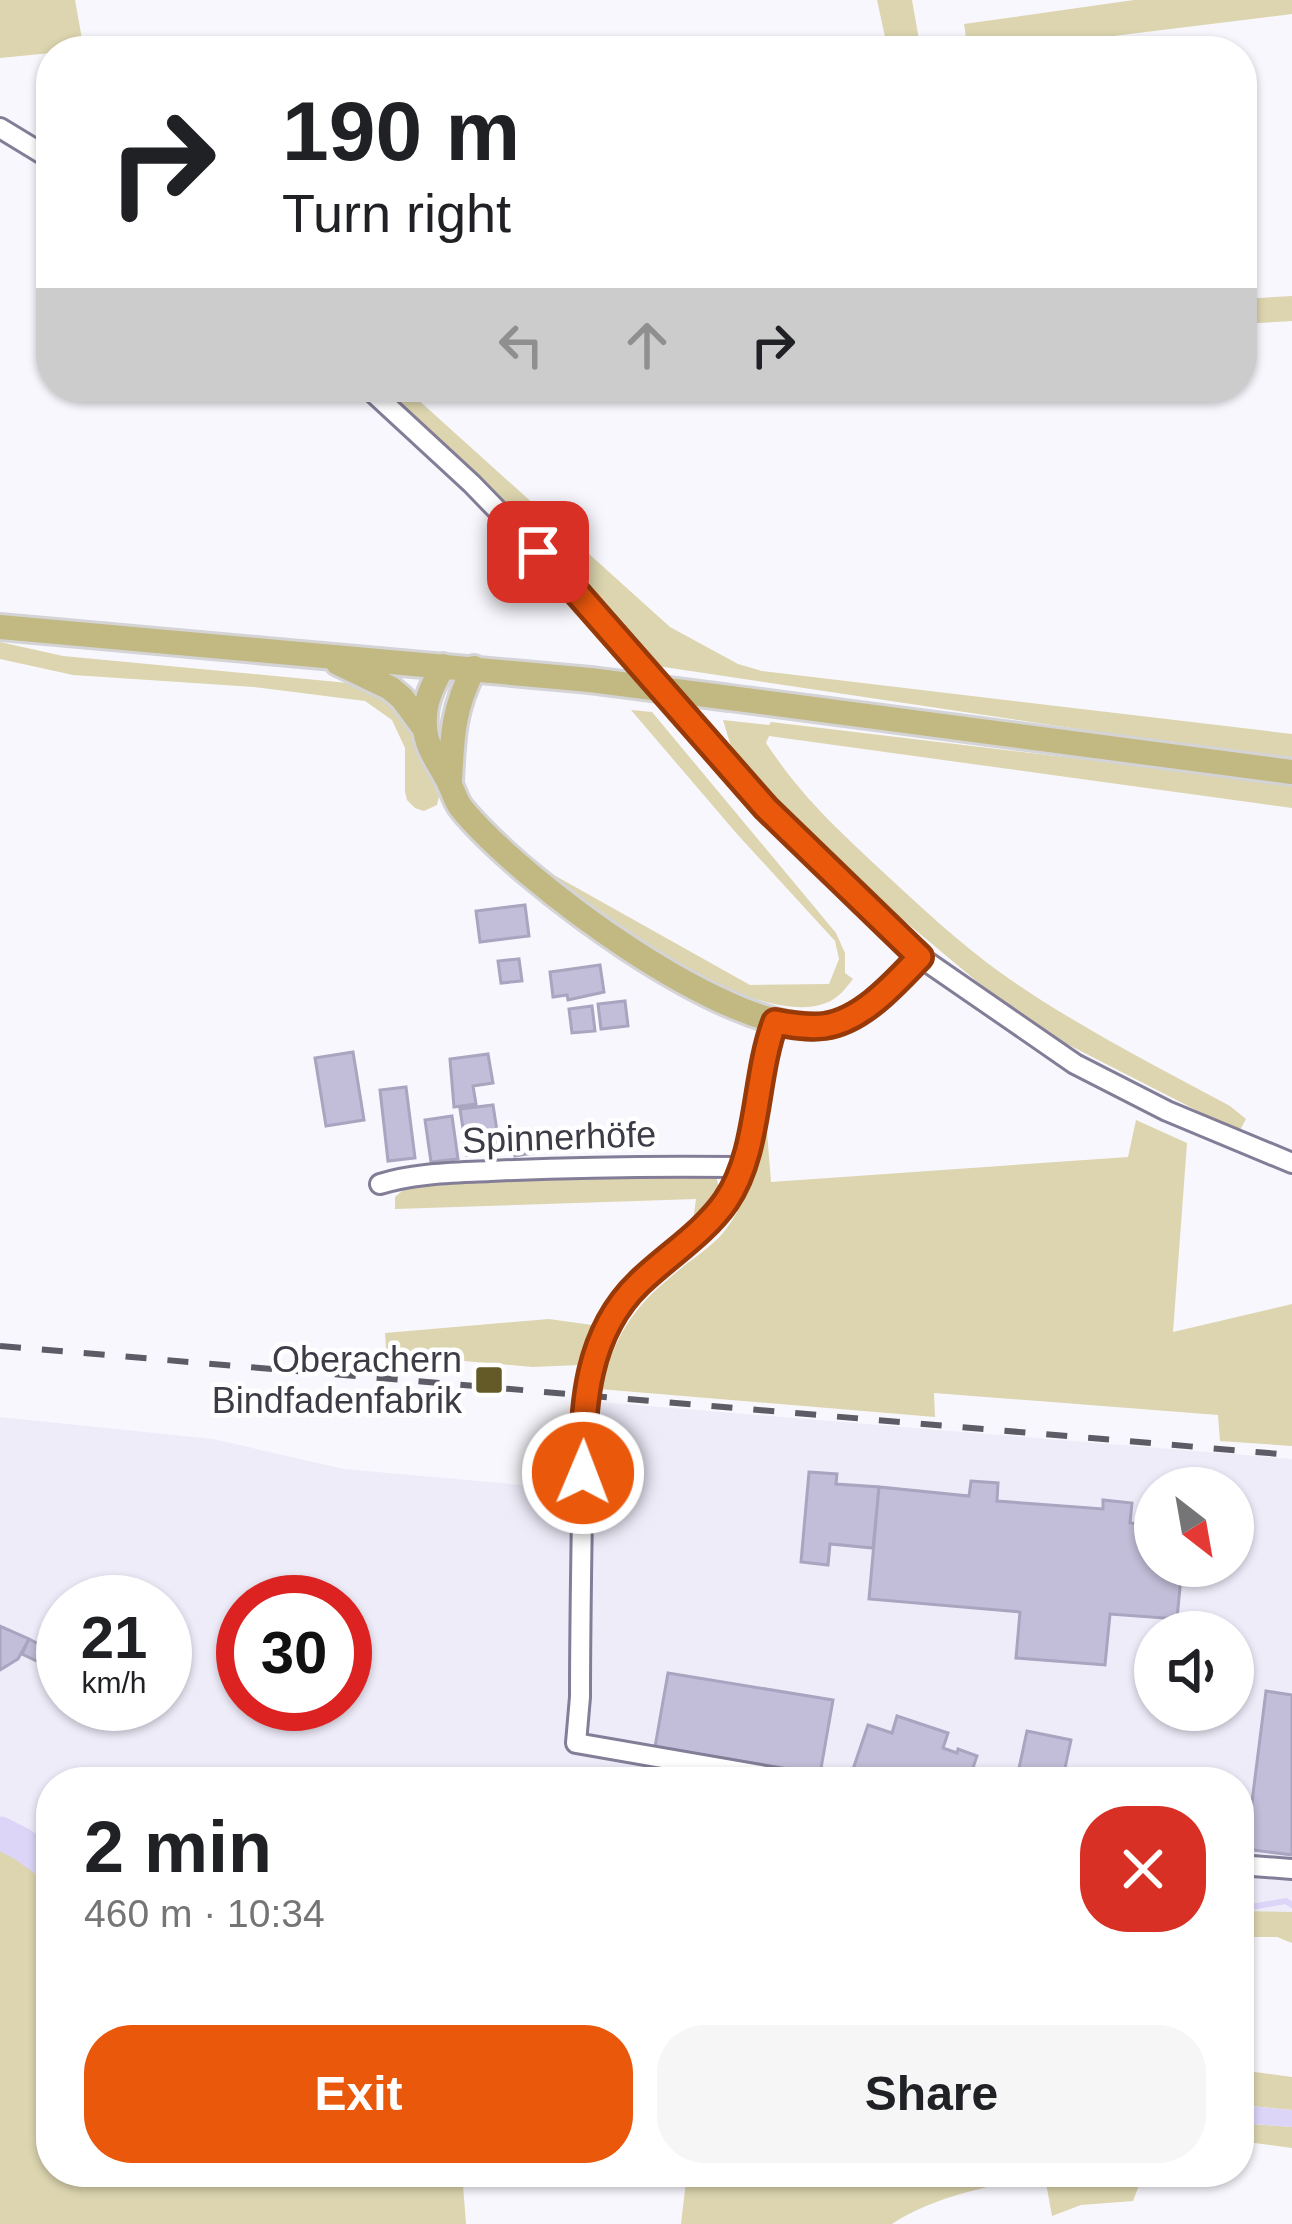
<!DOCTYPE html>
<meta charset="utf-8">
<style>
body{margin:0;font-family:Helvetica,sans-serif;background:#f6f6f6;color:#202124;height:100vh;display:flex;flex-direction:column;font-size:45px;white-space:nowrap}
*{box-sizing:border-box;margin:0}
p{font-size:39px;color:#757577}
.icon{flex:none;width:66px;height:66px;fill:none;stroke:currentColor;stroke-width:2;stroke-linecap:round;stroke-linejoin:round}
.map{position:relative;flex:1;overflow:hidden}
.side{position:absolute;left:36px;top:1767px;width:1218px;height:420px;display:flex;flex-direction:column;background:#fff;border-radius:48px;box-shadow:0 3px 9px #0004}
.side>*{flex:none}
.hud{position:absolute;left:36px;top:36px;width:1221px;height:366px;border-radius:48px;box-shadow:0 3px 9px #0004;background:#fff;color:#202124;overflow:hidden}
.needle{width:78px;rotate:149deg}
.tools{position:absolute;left:1134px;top:1467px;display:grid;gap:24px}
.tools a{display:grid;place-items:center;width:120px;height:120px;border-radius:50%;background:#fff;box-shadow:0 3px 9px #0004;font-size:60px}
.speed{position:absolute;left:36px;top:1575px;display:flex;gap:24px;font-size:60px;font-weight:700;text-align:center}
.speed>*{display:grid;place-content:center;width:156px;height:156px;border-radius:50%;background:#fff;box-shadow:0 3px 9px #0004;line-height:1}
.speed small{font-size:30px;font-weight:400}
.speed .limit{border:18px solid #d22;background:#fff;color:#111}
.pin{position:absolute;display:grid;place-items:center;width:102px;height:102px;color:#fff;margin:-51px;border-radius:24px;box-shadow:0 6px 18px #0006}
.me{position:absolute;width:132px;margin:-66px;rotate:1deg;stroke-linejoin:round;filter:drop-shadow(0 0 9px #0008)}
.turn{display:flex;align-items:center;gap:42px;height:252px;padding:0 48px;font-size:54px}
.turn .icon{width:156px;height:156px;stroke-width:2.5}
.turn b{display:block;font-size:84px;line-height:102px}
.lanes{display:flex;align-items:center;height:114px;padding:0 48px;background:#0003;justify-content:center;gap:60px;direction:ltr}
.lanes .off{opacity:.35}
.round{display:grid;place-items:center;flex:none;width:126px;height:126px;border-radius:48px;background:#f6f6f6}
.head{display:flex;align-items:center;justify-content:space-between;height:204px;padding:0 48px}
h1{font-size:72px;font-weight:700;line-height:90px}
.button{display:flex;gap:24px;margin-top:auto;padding:24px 48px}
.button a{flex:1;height:138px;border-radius:48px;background:#ea580c;color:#fff;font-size:48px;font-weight:700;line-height:138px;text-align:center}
.button a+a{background:#f6f6f6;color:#202124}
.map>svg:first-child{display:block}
.built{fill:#efecfa;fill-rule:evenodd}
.green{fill:#dcd5af}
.water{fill:#dcd5f8}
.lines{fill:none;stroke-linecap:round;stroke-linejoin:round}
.stream{stroke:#dcd5f8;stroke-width:6}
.river{stroke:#dcd5f8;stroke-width:33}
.building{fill:#c2bdd8;stroke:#a9a4bf;stroke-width:3}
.minor-casing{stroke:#837d97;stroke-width:24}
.major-casing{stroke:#d4d4d6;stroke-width:30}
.minor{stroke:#fff;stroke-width:18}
.major{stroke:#c2b881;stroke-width:24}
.rail{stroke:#5d5b65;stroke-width:6;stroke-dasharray:21 21;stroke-linecap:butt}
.major-bridge-casing{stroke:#d4d4d6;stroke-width:30;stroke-linecap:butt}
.major-bridge{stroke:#c2b881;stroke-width:24}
.route-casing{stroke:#983908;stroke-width:30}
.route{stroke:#ea580c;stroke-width:21}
.poi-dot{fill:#645a27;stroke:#fff;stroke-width:4.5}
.labels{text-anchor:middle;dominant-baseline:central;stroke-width:9;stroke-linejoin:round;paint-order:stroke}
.street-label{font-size:36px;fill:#3d3b46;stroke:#fff}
.poi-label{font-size:36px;fill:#3d3b46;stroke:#fff;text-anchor:end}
</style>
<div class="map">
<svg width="1292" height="2224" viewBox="0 0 1292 2224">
<rect width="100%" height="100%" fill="#f8f7fd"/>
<path class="built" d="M 576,1400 L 1292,1459 L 1292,1912 L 1239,1911 L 1239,1782 L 51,1782 L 51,1841 L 0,1819 L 0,1417 L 213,1439 L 344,1469 L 568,1489 ZM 1155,1488 L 1233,1488 L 1233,1566 L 1155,1566 ZM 63,1602 L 165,1602 L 165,1704 L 63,1704 ZM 243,1602 L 345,1602 L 345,1704 L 243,1704 ZM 1155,1632 L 1233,1632 L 1233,1710 L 1155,1710 Z"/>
<path class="green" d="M 0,0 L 75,0 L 84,50 L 51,51 L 51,53 L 0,58 Z
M 877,0 L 912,0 L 921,51 L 888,51 Z
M 1134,0 L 1292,0 L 1292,14 L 992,51 L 968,51 L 964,24 Z
M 1292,296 L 1292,321 L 1242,324 L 1242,299 Z
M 381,387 L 404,387 L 670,627 L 738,664 L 762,671 L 1292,734 L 1292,761 L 657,666 L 656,663 L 645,659 L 537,537 Z
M 0,642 L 63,656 L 348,683 C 360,687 374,689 384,696 C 414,715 425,765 439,797 L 437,805 L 424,811 L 415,808 L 407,800 L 405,792 L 405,748 L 392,720 L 365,701 L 254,687 L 73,675 L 0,659 Z
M 631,710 L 652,712 L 836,933 L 845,953 L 845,973 L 853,979 C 845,989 839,998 826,1003 C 768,1026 641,947 594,913 C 574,898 555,881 536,865 L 750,985 L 829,984 L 839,959 L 835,941 L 737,834 Z
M 723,720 L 769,725 L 771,722 L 1292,784 L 1292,808 L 769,736 L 766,743 C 801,796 836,828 882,871 C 920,906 959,943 1001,973 C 1073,1024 1152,1064 1230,1106 L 1246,1119 L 1239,1132 L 1065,1043 L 980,984 L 883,903 L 783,811 L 733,753 Z
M 1136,1120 L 1187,1143 L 1173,1332 L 1292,1304 L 1292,1446 L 1220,1441 L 1218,1415 L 934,1393 L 935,1417 L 599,1389 C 617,1336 629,1311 673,1275 C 689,1261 709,1249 723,1233 C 746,1207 755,1164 767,1132 L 771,1182 L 1128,1157 Z
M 662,1171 L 706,1174 L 717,1179 L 719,1192 L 693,1222 L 696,1199 L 395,1209 L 395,1197 L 414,1181 Z
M 549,1319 L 592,1325 L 579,1365 L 533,1367 L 395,1355 L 386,1348 L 385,1333 Z
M 0,1819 L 51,1841 L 51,2172 L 462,2172 L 466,2224 L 0,2224 Z
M 1239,1911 L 1292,1912 L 1292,1943 L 1277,1937 L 1239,1937 Z
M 1239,2070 L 1292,2077 L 1292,2110 L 1239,2105 Z
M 1239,2123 L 1292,2127 L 1292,2148 L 1239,2141 Z
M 687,2172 L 1051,2172 C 998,2186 938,2193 892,2224 L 681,2224 Z
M 1094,2172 L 1144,2172 L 1133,2201 L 1081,2205 L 1052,2216 L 1046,2183 Z"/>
<path class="water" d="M 1239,2105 L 1292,2110 L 1292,2127 L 1239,2123 Z"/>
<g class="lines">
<path class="stream" d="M 1239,1909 L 1286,1901 L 1292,1905"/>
<path class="river" d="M 0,1833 L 22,1844 L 51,1865"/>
</g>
<path class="building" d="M 525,905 L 529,936 L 480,942 L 476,911 Z
M 519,959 L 522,981 L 501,983 L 498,961 Z
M 600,965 L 604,992 L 568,1000 L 567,995 L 553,997 L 550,972 Z
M 625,1001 L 628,1026 L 601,1029 L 598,1004 Z
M 592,1006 L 595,1031 L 572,1033 L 569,1009 Z
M 353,1052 L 364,1120 L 326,1126 L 315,1058 Z
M 488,1054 L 493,1083 L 473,1086 L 476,1104 L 454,1107 L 450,1059 Z
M 406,1087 L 415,1158 L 388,1161 L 380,1090 Z
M 493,1105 L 500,1150 L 467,1155 L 460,1109 Z
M 452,1116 L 458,1159 L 431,1162 L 425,1120 Z
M 531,1137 L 533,1153 L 515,1156 L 512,1140 Z
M 809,1472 L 837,1474 L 836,1484 L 879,1487 L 873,1548 L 830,1544 L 828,1565 L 801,1562 Z
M 971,1481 L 998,1483 L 997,1501 L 1103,1509 L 1103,1500 L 1132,1503 L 1130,1523 L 1155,1525 L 1155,1566 L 1182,1566 L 1177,1619 L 1110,1614 L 1105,1665 L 1016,1658 L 1020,1612 L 869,1599 L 879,1487 L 969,1496 Z
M 0,1626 L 29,1639 L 18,1659 L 0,1670 Z
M 29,1639 L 46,1648 L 39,1662 L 22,1654 Z
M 668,1673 L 833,1700 L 820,1774 L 655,1747 Z
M 1266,1691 L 1292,1695 L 1292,1855 L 1246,1849 Z
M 897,1716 L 948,1733 L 943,1748 L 957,1753 L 958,1749 L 977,1756 L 968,1782 L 871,1782 L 851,1775 L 868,1725 L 892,1733 Z
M 1027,1731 L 1071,1740 L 1062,1782 L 1016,1782 Z
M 509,1770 L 545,1776 L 544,1782 L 507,1782 Z"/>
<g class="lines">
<defs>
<path id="minor" d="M 0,128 L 51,159
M 367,387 L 472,484 L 571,586 L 766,808 L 920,957 L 1075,1064 L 1167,1111 L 1292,1163
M 775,1022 C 754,1079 761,1146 727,1199 C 693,1254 625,1276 600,1341 C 579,1398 583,1454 582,1514 C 581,1575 580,1636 580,1697 L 576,1743 L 800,1782
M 380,1184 C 415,1173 453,1173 490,1171 C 574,1167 657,1166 741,1167
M 1239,1865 L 1292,1869"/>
<path id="major" d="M 0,627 L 590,680
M 338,663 L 390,688 L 402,698 L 425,729
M 443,666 C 432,686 423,704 425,727 C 426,749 441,765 450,785 C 454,793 456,802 462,809 C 521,881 731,1039 825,1026 C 862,1021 895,983 920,957
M 730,698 L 1292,772
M 450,781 C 452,737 453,708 474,668"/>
</defs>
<use href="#minor" class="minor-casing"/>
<use href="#major" class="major-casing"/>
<use href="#minor" class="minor"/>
<use href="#major" class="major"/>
<path class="rail" d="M 0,1346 L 1292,1455"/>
<defs>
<path id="major-bridge" d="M 590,680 L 730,698"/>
</defs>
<use href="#major-bridge" class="major-bridge-casing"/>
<use href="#major-bridge" class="major-bridge"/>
</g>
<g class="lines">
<defs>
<path id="route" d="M 538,552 L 571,586 L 766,808 L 920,957 C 895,983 862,1021 824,1026 C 808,1028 791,1025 775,1022 C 754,1077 760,1151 726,1201 C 704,1233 667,1256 639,1283 C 587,1333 582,1406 583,1473"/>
</defs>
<use href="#route" class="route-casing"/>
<use href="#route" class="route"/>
</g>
<rect class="poi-dot" x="474" y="1365" width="30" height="30" rx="6"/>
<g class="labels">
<g class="street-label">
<text transform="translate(559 1137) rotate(-2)">Spinnerhöfe</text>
</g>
<g class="poi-label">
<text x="462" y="1359">Oberachern<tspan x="462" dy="41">Bindfadenfabrik</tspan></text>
</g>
</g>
</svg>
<div class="tools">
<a><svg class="needle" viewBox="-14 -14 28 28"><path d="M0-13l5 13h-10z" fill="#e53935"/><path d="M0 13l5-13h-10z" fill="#757577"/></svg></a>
<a><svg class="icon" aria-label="sound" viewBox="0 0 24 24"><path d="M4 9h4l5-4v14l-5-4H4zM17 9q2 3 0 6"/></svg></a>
</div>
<div class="speed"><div>21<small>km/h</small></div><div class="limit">30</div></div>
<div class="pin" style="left:538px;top:552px;background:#d93025"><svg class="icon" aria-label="arrive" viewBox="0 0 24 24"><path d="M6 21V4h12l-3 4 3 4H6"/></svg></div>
<svg class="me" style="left:583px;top:1473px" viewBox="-20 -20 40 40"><circle r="17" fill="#ea580c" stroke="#fff" stroke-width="3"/><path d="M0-11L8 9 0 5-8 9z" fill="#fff"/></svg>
<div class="hud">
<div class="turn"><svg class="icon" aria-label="right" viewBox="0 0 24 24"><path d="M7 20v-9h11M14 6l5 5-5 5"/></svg><div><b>190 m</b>Turn right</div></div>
<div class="lanes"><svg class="icon off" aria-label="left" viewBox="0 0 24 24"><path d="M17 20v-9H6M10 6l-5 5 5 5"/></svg><svg class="icon off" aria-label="ahead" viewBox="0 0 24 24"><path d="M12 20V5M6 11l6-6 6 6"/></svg><svg class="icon" aria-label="right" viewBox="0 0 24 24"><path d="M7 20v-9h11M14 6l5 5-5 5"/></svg></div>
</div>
<section class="side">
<div class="head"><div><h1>2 min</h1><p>460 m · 10:34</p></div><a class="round" style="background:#d93025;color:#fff"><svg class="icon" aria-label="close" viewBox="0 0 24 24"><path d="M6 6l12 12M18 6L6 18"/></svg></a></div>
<div class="button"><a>Exit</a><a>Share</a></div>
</section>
</div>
